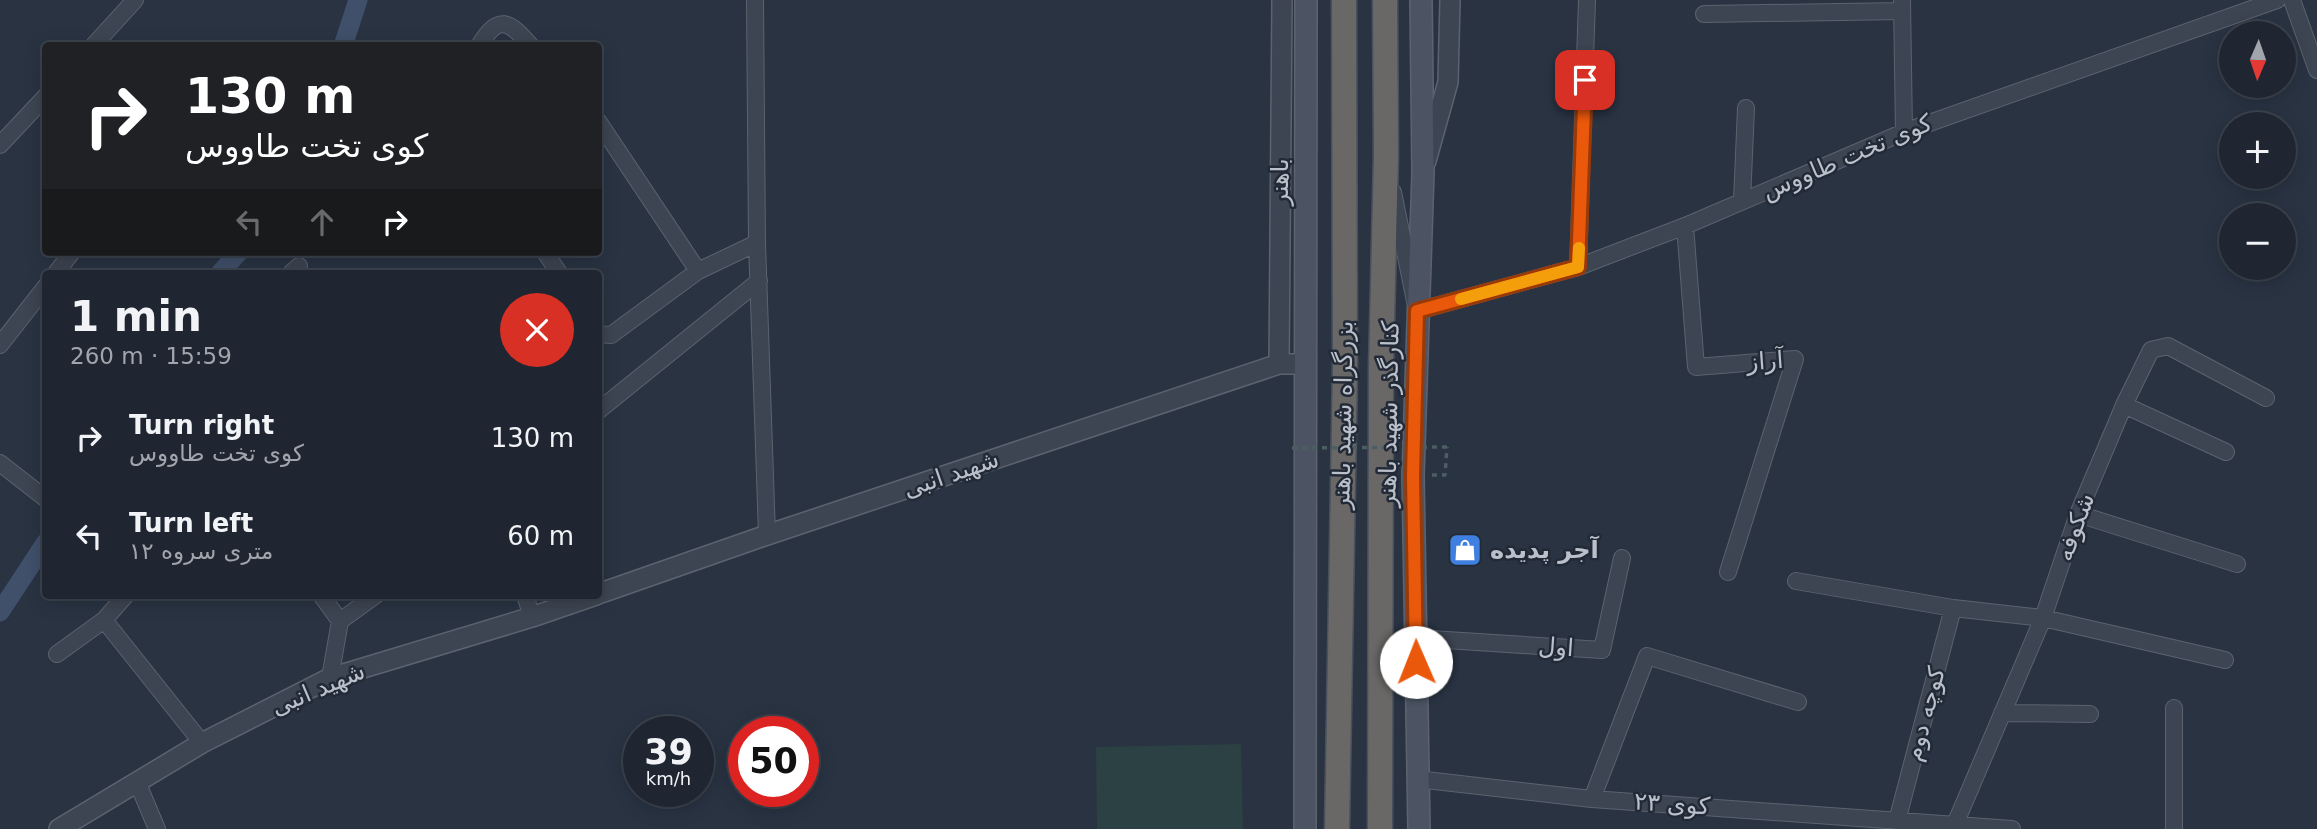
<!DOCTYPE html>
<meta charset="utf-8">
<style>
body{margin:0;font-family:"DejaVu Sans","Noto Sans Arabic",sans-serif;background:#272e3a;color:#f1f3f6;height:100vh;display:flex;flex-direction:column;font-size:26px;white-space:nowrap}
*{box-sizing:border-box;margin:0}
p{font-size:23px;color:#a1a5ac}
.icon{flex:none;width:38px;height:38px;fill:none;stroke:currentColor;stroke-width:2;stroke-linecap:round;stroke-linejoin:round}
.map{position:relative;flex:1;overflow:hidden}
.sheet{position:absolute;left:42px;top:270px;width:560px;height:329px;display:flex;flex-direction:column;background:#1f2632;border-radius:7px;box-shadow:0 4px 18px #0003,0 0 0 2px #3c434d}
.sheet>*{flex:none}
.top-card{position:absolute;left:42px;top:42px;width:560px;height:214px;border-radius:7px;box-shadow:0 4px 18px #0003,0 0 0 2px #3c434d;background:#202124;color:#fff;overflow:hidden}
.needle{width:46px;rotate:182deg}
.buttons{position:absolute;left:2219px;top:21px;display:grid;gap:14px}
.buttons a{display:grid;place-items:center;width:77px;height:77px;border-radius:50%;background:#1f2632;box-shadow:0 4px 18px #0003,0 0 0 2px #3c434d;font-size:35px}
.speed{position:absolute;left:623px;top:716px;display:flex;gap:14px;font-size:35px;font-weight:700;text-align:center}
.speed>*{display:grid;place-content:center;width:91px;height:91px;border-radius:50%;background:#1f2632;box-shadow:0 4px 18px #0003,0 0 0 2px #3c434d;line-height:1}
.speed small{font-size:18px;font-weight:400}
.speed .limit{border:10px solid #d22;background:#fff;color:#111}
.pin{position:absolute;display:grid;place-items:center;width:60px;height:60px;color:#fff;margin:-30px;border-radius:14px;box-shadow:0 4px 10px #0006}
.me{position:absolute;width:77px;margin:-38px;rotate:359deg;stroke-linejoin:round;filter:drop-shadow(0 0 5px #0008)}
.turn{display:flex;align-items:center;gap:24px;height:147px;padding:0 28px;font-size:32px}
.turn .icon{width:91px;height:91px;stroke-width:2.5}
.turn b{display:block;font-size:49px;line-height:60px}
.lanes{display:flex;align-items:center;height:66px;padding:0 28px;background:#0003;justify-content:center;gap:35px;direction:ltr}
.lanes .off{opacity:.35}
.round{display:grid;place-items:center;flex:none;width:74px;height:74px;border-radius:37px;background:#272e3a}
.head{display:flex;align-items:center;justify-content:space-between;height:119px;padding:0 28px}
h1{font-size:42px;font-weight:700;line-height:52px}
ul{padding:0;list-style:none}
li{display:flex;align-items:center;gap:21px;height:98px;padding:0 28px}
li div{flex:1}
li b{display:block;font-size:26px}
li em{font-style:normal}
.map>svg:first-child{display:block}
.green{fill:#2c4144}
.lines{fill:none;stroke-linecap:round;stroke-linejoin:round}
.canal{stroke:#40506a;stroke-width:19}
.minor-casing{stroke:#5c636f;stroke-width:18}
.tertiary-casing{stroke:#5c636f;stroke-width:22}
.secondary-casing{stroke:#5c636f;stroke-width:24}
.trunk-casing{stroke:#48505c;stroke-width:27}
.path{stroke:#4b5e62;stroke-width:3.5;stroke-dasharray:5 5;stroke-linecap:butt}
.minor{stroke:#3d4552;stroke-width:16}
.tertiary{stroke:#3d4552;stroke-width:19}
.secondary{stroke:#4c5464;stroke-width:21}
.trunk{stroke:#6a6866;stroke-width:24}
.path-bridge{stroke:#4b5e62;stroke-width:3.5;stroke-dasharray:5 5;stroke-linecap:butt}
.route-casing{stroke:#983908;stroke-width:18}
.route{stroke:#ea580c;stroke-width:12}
.slow{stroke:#f59e0b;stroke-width:12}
.labels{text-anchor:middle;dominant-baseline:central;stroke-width:5;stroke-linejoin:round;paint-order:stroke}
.street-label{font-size:24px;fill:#bbc1cb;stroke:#222a37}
.poi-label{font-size:24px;font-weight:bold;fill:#bbc1cb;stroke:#222a37;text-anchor:start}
</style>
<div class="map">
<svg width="2317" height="829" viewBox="0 0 2317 829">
<rect width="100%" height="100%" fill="#293342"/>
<path class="green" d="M 1241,744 L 1243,829 L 1097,829 L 1096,747 Z"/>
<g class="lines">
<path class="canal" d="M 343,46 L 358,0
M 220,273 L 239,252
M 0,612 L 46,542"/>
<defs>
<path id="minor" d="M 755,0 L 757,243 L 767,535
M 1902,0 L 1904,132
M 2292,0 L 2317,70
M 1704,14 L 1902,11
M 93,46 L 135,0
M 479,46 C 499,13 509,21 531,46
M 598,121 L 698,271
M 0,145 L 46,96
M 1393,192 L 1417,311 L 1578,267 L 1685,226 L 1904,132 L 2277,0
M 1742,201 L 1746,108
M 1685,226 L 1696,367 L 1795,359 L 1728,572
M 545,252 L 559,273
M 1578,267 L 1587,0
M 56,273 L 72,252
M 291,273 L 299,266
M 598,332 L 600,334 L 611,335 L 698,271 L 757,243
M 0,345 L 46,286
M 2124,405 L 2226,452
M 598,411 L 759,281
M 0,463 L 46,499
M 2078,514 L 2237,564
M 1796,581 L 1953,608 L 2043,618 L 2225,660
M 321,595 L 340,621
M 525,595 L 532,617
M 104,620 L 202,743
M 1415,638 L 1602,650 L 1622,558
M 57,654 L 104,620 L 126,595
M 330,678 L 340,621 L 376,595
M 2174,708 L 2174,829
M 2002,713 L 2090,714
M 1417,779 L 1592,799 L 2012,829
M 138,784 L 157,829
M 1592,799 L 1647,656 L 1798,702
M 1897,821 L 1953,608
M 1953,829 L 2043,618 L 2078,514 L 2124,405 L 2151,350 L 2168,346 L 2266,398"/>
<path id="tertiary" d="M 1426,161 L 1448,82 L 1450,0
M 1279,364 L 1282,0
M 598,594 L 767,535 L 1279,364 L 1305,364
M 59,829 L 202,743 L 330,678 L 532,617 L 596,595"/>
<path id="secondary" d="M 1305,829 L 1306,0
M 1419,829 L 1413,476 L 1423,172 L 1421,0"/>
<path id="trunk" d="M 1337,829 L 1345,367 L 1344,0
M 1380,829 L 1381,367 L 1386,155 L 1385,0"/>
</defs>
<use href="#minor" class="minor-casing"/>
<use href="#tertiary" class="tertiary-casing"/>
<use href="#secondary" class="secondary-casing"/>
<use href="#trunk" class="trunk-casing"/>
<path class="path" d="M 1432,475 L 1445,475 L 1447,447"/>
<use href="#minor" class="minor"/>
<use href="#tertiary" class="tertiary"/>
<use href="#secondary" class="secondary"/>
<use href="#trunk" class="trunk"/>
<path class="path-bridge" d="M 1292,448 L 1447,447"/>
</g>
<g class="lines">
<defs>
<path id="route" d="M 1416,662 L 1413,476 L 1417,311 L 1578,267 L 1585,80"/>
</defs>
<use href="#route" class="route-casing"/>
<use href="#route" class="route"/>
<path class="slow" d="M 1461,299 L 1578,267 L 1579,248"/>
</g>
<defs>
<symbol id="shop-square" viewBox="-11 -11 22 22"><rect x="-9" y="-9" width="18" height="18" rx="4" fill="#3f7fe0" stroke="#222a37"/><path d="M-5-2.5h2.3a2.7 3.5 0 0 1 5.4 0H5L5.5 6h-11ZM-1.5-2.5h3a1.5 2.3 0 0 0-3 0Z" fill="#fff"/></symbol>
</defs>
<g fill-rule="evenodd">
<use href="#shop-square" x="1446" y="531" width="38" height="38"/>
</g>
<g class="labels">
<g class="street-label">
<text transform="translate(1847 157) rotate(-23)">کوی تخت طاووس</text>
<text transform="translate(1280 182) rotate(-90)">باهنر</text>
<text transform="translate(1765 361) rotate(-4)">آراز</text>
<text transform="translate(1389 414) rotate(-89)">کنارگذر شهید باهنر</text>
<text transform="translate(1343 415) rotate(-89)">بزرگراه شهید باهنر</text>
<text transform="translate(951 474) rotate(-19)">شهید انبی</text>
<text transform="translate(2075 527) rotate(-70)">شکوفه</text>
<text transform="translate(1556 647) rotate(4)">اول</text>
<text transform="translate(318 689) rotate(-23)">شهید انبی</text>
<text transform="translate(1925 714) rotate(-75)">کوچه دوم</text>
<text transform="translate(1672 804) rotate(4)">کوی ۲۳</text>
</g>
<g class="poi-label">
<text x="1490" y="550">آجر پدیده</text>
</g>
</g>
</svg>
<div class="buttons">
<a><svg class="needle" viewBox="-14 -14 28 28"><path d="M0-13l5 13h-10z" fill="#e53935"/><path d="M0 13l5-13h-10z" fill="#a1a5ac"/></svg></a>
<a>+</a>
<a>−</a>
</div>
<div class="speed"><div>39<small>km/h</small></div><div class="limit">50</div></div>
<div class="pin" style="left:1585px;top:80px;background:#d93025"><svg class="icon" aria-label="arrive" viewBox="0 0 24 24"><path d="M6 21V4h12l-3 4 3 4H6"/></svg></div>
<svg class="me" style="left:1416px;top:662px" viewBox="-20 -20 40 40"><circle r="19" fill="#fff"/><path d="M0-13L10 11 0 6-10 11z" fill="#ea580c"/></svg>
<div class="top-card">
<div class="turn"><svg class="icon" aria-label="right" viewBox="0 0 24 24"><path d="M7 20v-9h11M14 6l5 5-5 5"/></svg><div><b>130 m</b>کوی تخت طاووس</div></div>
<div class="lanes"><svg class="icon off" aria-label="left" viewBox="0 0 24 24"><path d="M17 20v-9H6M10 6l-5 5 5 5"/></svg><svg class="icon off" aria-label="ahead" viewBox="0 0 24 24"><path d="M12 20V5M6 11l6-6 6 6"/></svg><svg class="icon" aria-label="right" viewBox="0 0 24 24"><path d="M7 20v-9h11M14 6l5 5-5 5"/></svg></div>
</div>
<section class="sheet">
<div class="head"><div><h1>1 min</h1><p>260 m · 15:59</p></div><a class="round" style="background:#d93025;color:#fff"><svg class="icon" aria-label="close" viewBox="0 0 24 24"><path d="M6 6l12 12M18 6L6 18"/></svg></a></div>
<ul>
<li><svg class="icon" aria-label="right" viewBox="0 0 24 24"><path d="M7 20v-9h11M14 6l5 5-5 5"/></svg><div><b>Turn right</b><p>کوی تخت طاووس</p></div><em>130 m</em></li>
<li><svg class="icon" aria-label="left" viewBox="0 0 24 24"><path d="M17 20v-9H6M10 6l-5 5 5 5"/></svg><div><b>Turn left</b><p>۱۲ متری سروه</p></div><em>60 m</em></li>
</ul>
</section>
</div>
